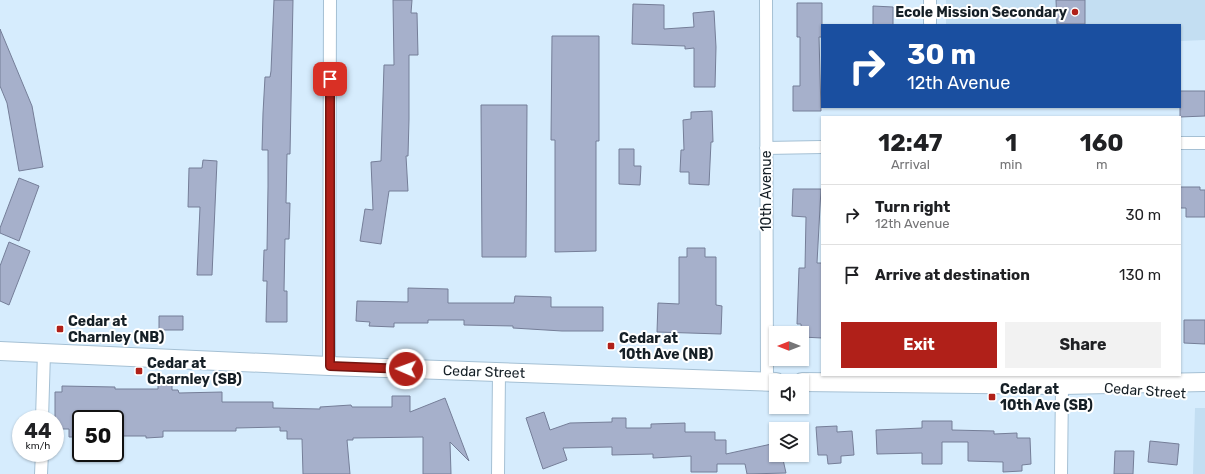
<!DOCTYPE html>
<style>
body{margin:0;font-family:Rubik,sans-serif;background:#f2f2f2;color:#202124;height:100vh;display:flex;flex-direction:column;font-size:15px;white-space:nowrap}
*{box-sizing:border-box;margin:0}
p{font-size:13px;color:#757577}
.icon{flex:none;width:22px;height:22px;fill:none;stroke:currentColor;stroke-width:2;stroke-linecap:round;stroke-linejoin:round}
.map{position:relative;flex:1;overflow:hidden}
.sheet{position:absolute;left:821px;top:116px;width:360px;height:260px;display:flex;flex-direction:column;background:#fff;border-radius:0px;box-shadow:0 1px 3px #0004}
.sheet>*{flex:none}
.hud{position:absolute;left:821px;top:24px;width:360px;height:84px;border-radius:0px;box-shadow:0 1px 3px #0004;background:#1a4fa0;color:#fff;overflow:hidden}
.needle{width:26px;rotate:270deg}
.fabs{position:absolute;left:769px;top:326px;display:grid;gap:8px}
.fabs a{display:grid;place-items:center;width:40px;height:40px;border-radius:0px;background:#fff;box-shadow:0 1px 3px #0004;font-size:20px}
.speed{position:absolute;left:12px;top:410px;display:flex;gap:8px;font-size:20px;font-weight:700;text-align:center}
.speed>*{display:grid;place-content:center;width:52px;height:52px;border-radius:50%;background:#fff;box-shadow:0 1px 3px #0004;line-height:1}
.speed small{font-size:10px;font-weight:400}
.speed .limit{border:2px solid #111;border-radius:6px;background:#fff;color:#111}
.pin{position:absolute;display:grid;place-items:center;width:34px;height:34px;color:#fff;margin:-17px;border-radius:8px;box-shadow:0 2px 6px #0006}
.me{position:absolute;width:44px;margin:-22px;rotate:272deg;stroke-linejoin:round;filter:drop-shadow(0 0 3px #0008)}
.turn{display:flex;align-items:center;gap:14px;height:84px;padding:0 20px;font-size:18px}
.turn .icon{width:52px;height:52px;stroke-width:2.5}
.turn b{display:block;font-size:28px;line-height:34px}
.eta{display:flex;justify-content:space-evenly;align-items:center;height:68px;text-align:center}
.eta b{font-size:24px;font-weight:700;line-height:28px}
.cta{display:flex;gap:8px;margin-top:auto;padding:8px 20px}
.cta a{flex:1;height:46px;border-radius:0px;background:#b02019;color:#fff;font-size:16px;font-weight:700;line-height:46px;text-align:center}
.cta a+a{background:#f2f2f2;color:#202124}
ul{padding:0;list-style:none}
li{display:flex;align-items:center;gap:12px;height:60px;padding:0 20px;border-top:1px solid #e0e0e0}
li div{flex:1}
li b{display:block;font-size:15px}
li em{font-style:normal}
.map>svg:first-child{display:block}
.built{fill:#c3def2}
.building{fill:#a6b0cb;stroke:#757e98}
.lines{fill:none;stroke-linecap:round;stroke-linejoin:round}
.street-casing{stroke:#a5c0d4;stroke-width:14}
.secondary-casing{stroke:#a5c0d4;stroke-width:20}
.street{stroke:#fff;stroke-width:12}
.secondary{stroke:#fff;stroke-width:18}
.route-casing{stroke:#721510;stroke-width:10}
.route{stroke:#b02019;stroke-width:7}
.poi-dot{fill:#b02019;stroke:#fff;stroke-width:1.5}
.labels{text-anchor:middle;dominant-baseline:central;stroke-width:4;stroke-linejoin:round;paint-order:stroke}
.poi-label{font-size:14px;font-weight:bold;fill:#151f26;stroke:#fff;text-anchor:start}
.street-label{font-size:14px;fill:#151f26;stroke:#fff}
</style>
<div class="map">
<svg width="1205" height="474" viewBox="0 0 1205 474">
<rect width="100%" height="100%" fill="#d6ecfd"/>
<path class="built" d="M 946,0 L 1205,0 L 1205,40 L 1180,41 L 1180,25 L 946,25 Z
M 1195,408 L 1205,408 L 1205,474 L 1193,474 Z"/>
<path class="building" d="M 274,0 L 293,0 L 290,154 L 287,154 L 286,203 L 290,203 L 289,239 L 285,239 L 284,291 L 287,291 L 287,322 L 266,322 L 267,281 L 263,281 L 264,250 L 267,250 L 268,187 L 268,150 L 262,150 L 263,113 L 265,77 L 270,77 L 271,71 Z
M 393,0 L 412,0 L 411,13 L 417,13 L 418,55 L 409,55 L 409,119 L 408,156 L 406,156 L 408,191 L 389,191 L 381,244 L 360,241 L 365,209 L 373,210 L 371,162 L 381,161 L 384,65 L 394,65 Z
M 1056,0 L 1085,0 L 1085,24 L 1057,24 Z
M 797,3 L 822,3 L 822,37 L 819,37 L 821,111 L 793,111 L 793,86 L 800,86 L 800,37 L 797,37 Z
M 633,4 L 664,5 L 664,29 L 694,27 L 693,13 L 714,11 L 716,47 L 715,87 L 694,87 L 694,48 L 685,49 L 685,46 L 632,44 Z
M 873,6 L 893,7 L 893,25 L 873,25 Z
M 0,29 L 32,106 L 43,167 L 19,171 L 7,103 L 0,86 Z
M 552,36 L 599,36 L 599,141 L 596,141 L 596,251 L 555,252 L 555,140 L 551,140 Z
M 1180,91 L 1205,91 L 1205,116 L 1180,117 Z
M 481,105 L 527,105 L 526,257 L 482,257 Z
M 712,111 L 713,142 L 711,142 L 709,185 L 689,184 L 689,172 L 680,172 L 681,150 L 684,150 L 683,120 L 691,119 L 691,112 Z
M 619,149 L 634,149 L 634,166 L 641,166 L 640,185 L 619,184 Z
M 203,160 L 217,161 L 212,275 L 197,275 L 200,207 L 188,207 L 189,168 L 202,168 Z
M 19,178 L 39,186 L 19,241 L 0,233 L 0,228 Z
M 1180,187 L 1200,187 L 1200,190 L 1205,190 L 1205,217 L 1186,217 L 1186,208 L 1180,208 Z
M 793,189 L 821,189 L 817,263 L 822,263 L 822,338 L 802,337 L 801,324 L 797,324 L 799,268 L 805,268 L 806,217 L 792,216 Z
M 9,242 L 30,251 L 9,305 L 0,301 L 0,266 Z
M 687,248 L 705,248 L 705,257 L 716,257 L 716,305 L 722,306 L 721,334 L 657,332 L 658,303 L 679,304 L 679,257 L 687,257 Z
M 408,288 L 448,289 L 448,303 L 514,303 L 515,296 L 551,297 L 551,307 L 603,307 L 603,331 L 562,331 L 513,328 L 513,326 L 464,325 L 464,320 L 428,320 L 428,323 L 394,323 L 394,327 L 369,326 L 370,322 L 356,321 L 357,301 L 408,302 Z
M 159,316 L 183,316 L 183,330 L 159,330 Z
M 1184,320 L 1205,320 L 1205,344 L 1184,343 Z
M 158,385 L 172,385 L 172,390 L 178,390 L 179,393 L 222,392 L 222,402 L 273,402 L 273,408 L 320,409 L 320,407 L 351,405 L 352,407 L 392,407 L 392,396 L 410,396 L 410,412 L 445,398 L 469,461 L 450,442 L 451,474 L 423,474 L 423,437 L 353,438 L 353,440 L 347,440 L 350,474 L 303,474 L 302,439 L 287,439 L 287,431 L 280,431 L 280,427 L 236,428 L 236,431 L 163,431 L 163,437 L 146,438 L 146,436 L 115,436 L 115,419 L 81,419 L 81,437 L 69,437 L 69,429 L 55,429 L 55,392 L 62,392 L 62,386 L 115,387 L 115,389 L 158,389 Z
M 544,412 L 550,430 L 570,423 L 612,422 L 612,418 L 626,418 L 626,428 L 651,428 L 651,424 L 685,423 L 685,432 L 715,432 L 715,440 L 726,440 L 726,454 L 776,443 L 776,455 L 782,455 L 786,473 L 747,474 L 745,464 L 717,464 L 717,472 L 691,472 L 691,456 L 653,458 L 653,454 L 612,455 L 612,447 L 563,448 L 567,460 L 543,469 L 526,418 Z
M 922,421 L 952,421 L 952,430 L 994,431 L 994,434 L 1017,433 L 1017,438 L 1030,438 L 1031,464 L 1022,465 L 1022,471 L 1003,472 L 1003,462 L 968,461 L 968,442 L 942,442 L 942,464 L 922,464 L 922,453 L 877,454 L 876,430 L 922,428 Z
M 837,426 L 837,432 L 852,431 L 854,455 L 841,456 L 841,463 L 828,464 L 827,455 L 818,455 L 816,427 Z
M 1150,441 L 1179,444 L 1177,465 L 1148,462 Z
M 1115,451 L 1134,451 L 1133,474 L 1114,474 Z"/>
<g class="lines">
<defs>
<path id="street" d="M 766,0 L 767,381
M 930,23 L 930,0
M 1180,143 L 1205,143
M 766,148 L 822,147
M 329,366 L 330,0
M 42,419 L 44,352
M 41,474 L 42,453
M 498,474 L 499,372
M 1061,474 L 1062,385"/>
<path id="secondary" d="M 0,351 L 329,366 L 776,382
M 802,382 L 1062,385 L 1205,382"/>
</defs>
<use href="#street" class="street-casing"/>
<use href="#secondary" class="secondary-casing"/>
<use href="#street" class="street"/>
<use href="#secondary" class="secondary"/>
</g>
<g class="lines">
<defs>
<path id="route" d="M 330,79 L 330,366 L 406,369"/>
</defs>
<use href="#route" class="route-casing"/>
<use href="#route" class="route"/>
</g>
<g class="poi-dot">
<circle cx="1075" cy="12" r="4"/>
<rect x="56" y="325" width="8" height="8" rx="2"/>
<rect x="607" y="342" width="8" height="8" rx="2"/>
<rect x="135" y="367" width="8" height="8" rx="2"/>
<rect x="988" y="393" width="8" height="8" rx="2"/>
</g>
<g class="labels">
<g class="poi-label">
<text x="1067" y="12" text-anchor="end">Ecole Mission Secondary</text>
<text x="68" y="321">Cedar at<tspan x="68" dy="16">Charnley (NB)</tspan></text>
<text x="619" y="338">Cedar at<tspan x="619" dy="16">10th Ave (NB)</tspan></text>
<text x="147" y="363">Cedar at<tspan x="147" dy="16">Charnley (SB)</tspan></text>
<text x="1000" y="389">Cedar at<tspan x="1000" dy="16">10th Ave (SB)</tspan></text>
</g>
<g class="street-label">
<text transform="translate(766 191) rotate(-90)">10th Avenue</text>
<text transform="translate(484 372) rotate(2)">Cedar Street</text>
<text transform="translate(1145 391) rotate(4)">Cedar Street</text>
</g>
</g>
</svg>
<div class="fabs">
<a><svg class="needle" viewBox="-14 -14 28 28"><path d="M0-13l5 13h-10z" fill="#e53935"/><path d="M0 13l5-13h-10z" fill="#757577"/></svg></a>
<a><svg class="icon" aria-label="sound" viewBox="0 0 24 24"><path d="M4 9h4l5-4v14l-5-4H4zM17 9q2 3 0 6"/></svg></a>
<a><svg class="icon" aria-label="layers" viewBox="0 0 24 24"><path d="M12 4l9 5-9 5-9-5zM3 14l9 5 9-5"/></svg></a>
</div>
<div class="speed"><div>44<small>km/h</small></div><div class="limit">50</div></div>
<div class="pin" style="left:330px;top:79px;background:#d93025"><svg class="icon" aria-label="arrive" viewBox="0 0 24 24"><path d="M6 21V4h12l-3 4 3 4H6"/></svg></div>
<svg class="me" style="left:406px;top:369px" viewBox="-20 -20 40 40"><circle r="17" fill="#b02019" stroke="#fff" stroke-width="3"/><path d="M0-11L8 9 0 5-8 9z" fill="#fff"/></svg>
<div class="hud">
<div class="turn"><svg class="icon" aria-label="right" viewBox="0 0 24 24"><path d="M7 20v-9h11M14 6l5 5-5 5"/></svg><div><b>30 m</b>12th Avenue</div></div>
</div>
<section class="sheet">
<div class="eta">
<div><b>12:47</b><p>Arrival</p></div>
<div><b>1</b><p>min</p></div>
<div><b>160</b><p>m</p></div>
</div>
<ul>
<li><svg class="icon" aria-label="right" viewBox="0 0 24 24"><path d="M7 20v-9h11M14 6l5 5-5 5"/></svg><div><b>Turn right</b><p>12th Avenue</p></div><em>30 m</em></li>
<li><svg class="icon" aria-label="arrive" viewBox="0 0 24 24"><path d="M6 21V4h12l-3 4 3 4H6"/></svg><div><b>Arrive at destination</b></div><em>130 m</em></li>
</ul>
<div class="cta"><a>Exit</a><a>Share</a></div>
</section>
</div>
